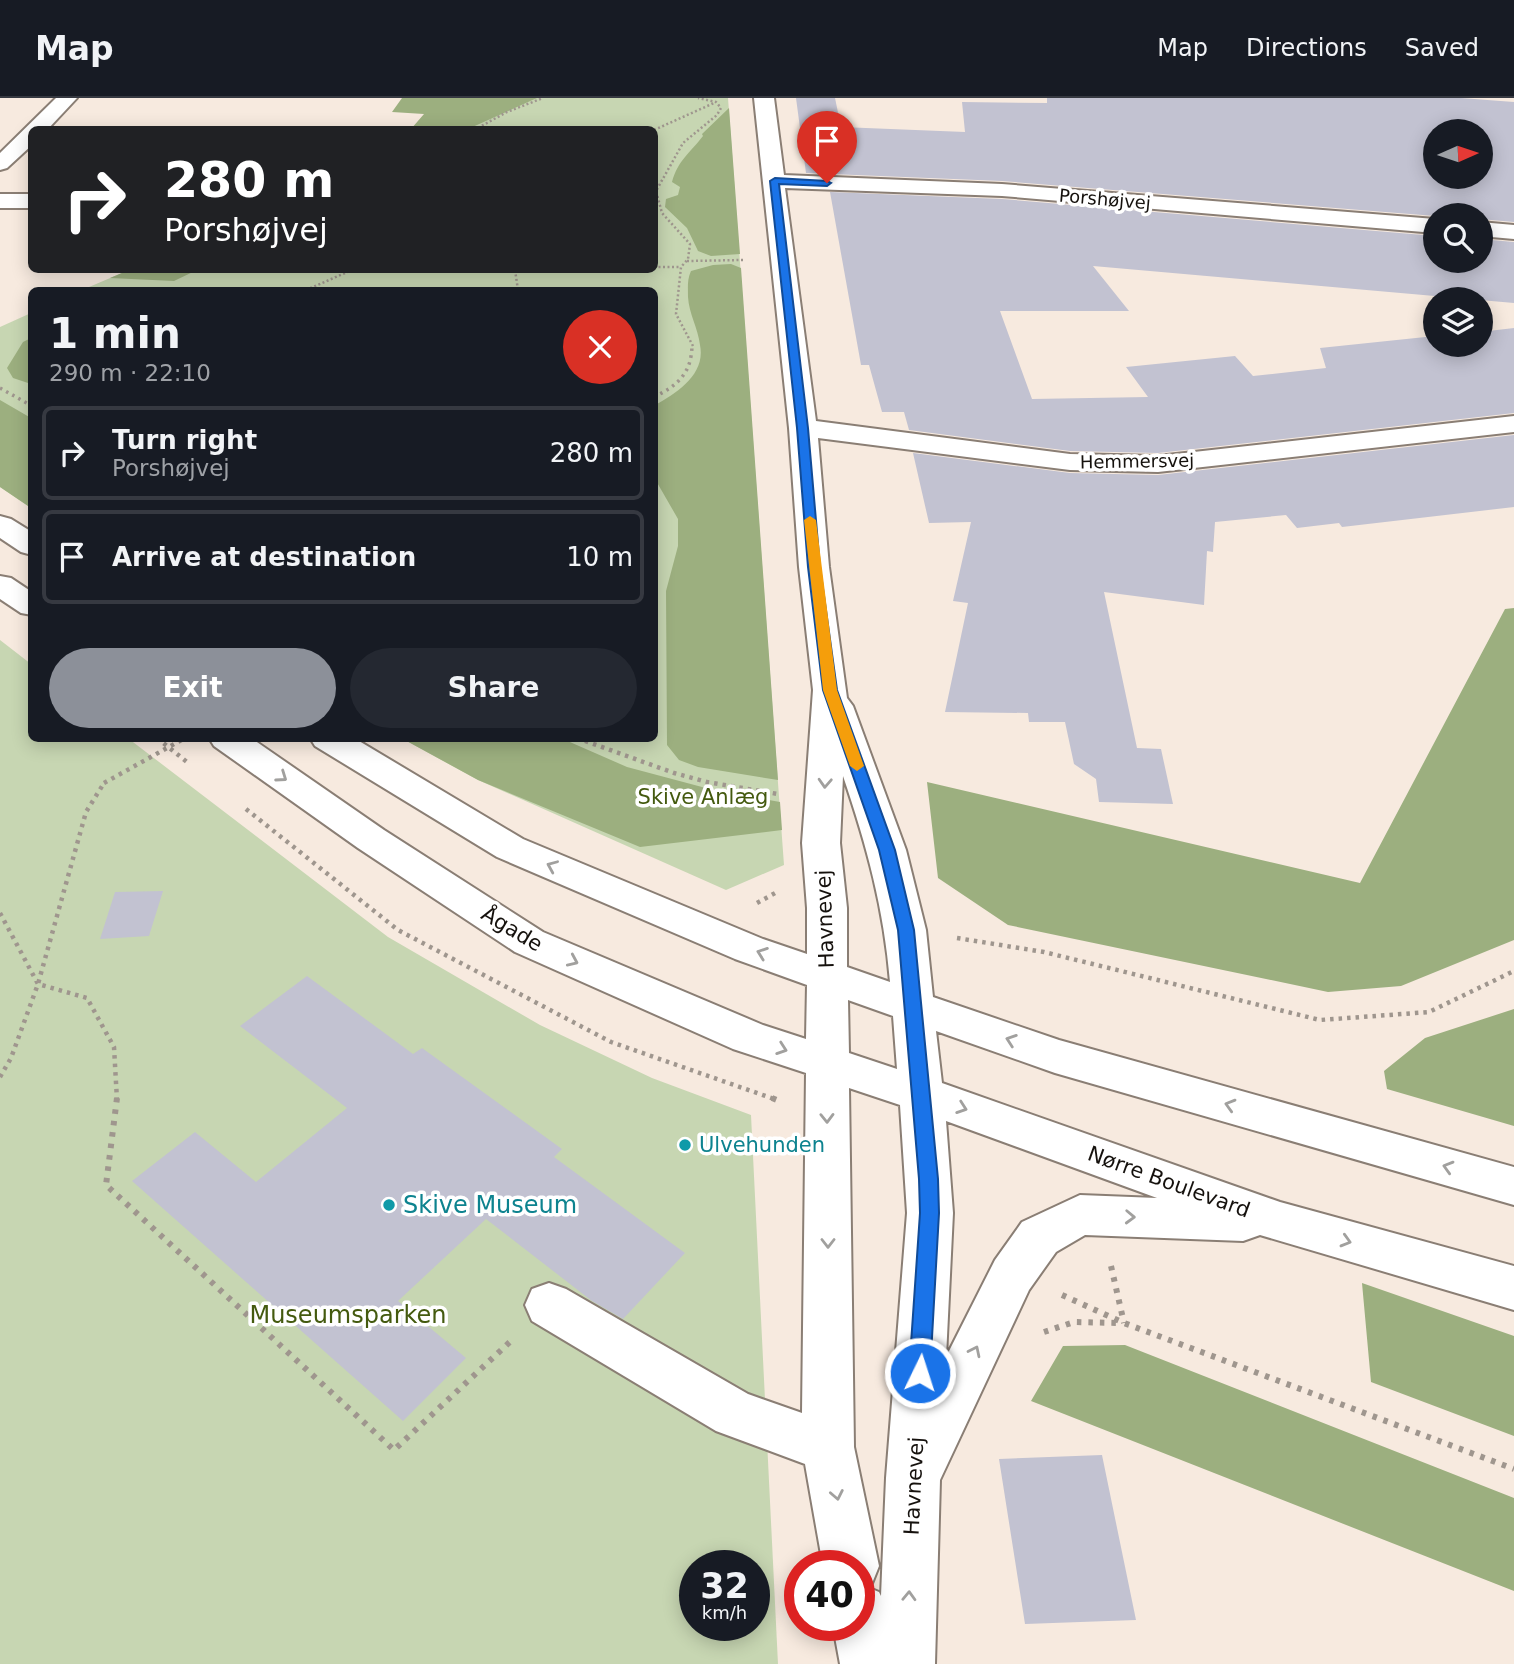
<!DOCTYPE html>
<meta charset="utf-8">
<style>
body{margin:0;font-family:"DejaVu Sans",sans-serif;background:#242831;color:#f1f3f6;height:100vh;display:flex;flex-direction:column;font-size:26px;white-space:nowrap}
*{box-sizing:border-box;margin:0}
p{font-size:23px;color:#9ea1a6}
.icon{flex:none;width:38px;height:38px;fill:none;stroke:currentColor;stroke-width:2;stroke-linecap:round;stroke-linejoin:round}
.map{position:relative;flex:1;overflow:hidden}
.panel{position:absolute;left:28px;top:189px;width:630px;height:455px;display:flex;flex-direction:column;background:#171b24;border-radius:10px;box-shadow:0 4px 18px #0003}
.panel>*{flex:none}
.banner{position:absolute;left:28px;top:28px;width:630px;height:147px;border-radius:10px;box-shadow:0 4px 18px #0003;background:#202124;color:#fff;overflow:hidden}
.needle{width:46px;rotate:87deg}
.buttons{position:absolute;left:1423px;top:21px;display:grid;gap:14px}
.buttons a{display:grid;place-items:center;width:70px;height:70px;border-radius:50%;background:#171b24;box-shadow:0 4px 18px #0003;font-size:35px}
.speed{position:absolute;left:679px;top:1452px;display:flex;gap:14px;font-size:35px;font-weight:700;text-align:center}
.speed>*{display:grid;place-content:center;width:91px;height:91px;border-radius:50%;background:#171b24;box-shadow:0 4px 18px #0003;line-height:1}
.speed small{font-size:18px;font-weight:400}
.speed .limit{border:10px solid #d22;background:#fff;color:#111}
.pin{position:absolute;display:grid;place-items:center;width:60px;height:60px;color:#fff;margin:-72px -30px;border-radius:50% 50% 50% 0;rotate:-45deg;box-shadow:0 0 7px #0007}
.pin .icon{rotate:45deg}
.me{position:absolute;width:77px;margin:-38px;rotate:4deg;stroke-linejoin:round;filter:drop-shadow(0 0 5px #0008)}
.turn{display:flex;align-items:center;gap:24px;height:147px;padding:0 21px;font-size:32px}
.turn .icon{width:91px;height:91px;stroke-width:2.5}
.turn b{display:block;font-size:49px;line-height:60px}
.round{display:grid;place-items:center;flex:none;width:74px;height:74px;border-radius:37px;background:#242831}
.overview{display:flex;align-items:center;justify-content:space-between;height:119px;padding:0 21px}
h1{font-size:42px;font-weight:700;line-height:52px}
.cta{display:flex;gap:14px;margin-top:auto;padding:14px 21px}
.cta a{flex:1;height:80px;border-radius:42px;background:#8c9099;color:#fff;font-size:28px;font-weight:700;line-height:80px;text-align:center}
.cta a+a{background:#242831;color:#f1f3f6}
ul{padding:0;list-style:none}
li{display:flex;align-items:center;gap:21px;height:94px;margin:0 14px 10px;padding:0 7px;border:4px solid #363941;border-radius:10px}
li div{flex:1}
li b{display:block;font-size:26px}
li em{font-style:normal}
header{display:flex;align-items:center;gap:42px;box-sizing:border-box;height:98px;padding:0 35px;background:#171b24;border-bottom:2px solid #363941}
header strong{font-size:33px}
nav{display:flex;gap:38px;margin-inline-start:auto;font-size:24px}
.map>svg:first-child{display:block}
.green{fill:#c7d6b2;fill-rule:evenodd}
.forest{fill:#9caf7f}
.building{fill:#c2c2d1;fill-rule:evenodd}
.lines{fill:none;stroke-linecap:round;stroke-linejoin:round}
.minor-casing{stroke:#8a7e74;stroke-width:4}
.path-far3{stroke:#9f968e;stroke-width:2.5;stroke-dasharray:2 2.5;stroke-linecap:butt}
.path-far2{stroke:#9f968e;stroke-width:3.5;stroke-dasharray:2.5 4.5;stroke-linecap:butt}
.path-far1{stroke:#9f968e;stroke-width:4.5;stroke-dasharray:3.5 5;stroke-linecap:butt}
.path{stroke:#9f968e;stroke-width:6;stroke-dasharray:4.5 7;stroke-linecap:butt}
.minor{fill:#fff;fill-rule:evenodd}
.path-bridge{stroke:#9f968e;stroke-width:4.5;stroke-dasharray:3.5 5;stroke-linecap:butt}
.oneway{stroke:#a1a09e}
.route{fill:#1a73e8;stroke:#114b97;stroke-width:2}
.slow{fill:#f59e0b}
.culture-dot{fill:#0f9aa8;stroke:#fff;stroke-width:2.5}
.labels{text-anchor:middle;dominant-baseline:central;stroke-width:7;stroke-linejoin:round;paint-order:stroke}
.far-street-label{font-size:18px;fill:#15110d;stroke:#fff}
.park-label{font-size:21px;fill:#445a0f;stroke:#fff}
.street-label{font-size:21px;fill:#15110d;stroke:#fff}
.culture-label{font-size:21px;fill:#0d838f;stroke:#fff;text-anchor:start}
.near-culture-label{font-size:24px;fill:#0d838f;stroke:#fff;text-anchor:start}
.near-park-label{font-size:24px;fill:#445a0f;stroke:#fff}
</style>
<header>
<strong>Map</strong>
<nav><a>Map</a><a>Directions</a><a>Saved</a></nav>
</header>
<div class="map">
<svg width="1514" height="1566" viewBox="0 0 1514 1566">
<rect width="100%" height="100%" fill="#f7eadf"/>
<path class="green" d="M 495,0 L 728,0 L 784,767 L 726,792 L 478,682 L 403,641 L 654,640 L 654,192 L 82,192 L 129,172 L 654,172 L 654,32 L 428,31 Z
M 31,215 L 31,410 L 0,389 L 0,229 Z
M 0,542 L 31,566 L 32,640 L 129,641 L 388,839 L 540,927 L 652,980 L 751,1017 L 778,1566 L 0,1566 ZM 695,1468 L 754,1468 L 754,1528 L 695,1528 Z"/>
<path class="forest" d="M 402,0 L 537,0 L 468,31 L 411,31 L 424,16 L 392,14 Z
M 729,10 L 740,156 L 711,158 L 698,153 L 687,130 L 665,109 L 666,101 L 678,97 L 680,89 L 672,84 C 678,62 690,55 703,38 L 702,36 Z
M 731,166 L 741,170 L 778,682 L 698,669 L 679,662 L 667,647 L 666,493 L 678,448 L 678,421 L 655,381 L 655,307 C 677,295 706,276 700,247 C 698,230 689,216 688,199 C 688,189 687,182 691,173 L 713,167 Z
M 129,172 L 197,172 L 174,183 L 110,180 Z
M 31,240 L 31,286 L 13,280 L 7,270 L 23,244 Z
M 0,302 L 31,320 L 31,410 L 0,389 Z
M 1514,510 L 1514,842 L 1401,888 L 1328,894 L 1008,827 L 938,780 L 927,684 L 1360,785 L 1505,511 Z
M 403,641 L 563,641 L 627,669 L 717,693 L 780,704 L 782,732 L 640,749 L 478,682 Z
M 1514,911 L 1514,1028 L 1387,991 L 1384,973 L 1425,940 Z
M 1362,1185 L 1514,1238 L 1514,1338 L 1371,1284 Z
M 1125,1247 L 1514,1400 L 1514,1493 L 1031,1303 L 1063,1248 Z"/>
<path class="building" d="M 796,0 L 835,0 L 841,29 L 965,34 L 962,4 L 1047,5 L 1047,0 L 1461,0 L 1514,4 L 1514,124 L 1480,121 L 1480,117 L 1435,118 L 1002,83 L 806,75 ZM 1435,33 L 1480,33 L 1480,79 L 1435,79 Z
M 830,94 L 1002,101 L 1435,138 L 1435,163 L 1480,163 L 1480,141 L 1514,144 L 1514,205 L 1093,168 L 1129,213 L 1000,213 L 1032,301 L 1148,299 L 1126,269 L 1235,258 L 1253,278 L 1326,270 L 1320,250 L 1435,238 L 1435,247 L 1480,247 L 1480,234 L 1514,230 L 1514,315 L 1158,355 L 1070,353 L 909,332 L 904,314 L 882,314 L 869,267 L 861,267 Z
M 1514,337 L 1514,409 L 1342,429 L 1339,425 L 1297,430 L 1286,417 L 1215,424 L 1213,454 L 1207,453 L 1204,507 L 1104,494 L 1137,650 L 1161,651 L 1173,706 L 1099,704 L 1096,681 L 1074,666 L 1065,624 L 1029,624 L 1028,615 L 945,614 L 968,505 L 953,503 L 971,424 L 929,425 L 913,355 L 1070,375 L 1158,377 Z
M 163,793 L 149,838 L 100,841 L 115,794 Z
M 307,878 L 413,956 L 422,950 L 562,1051 L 554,1059 L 685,1155 L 623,1221 L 592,1203 L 486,1121 L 398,1203 L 466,1260 L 403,1323 L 132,1083 L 195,1034 L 256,1084 L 347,1010 L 240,928 Z
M 1102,1357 L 1136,1522 L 1025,1526 L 999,1361 Z"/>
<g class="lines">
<defs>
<path id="minor" d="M 56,0 L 77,0 L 47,32 L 32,32 L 32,47 L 7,70 L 0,72 L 0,55 Z
M 754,0 L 774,0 L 784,77 L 1002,86 L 1435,121 L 1435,135 L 1002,98 L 785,90 L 816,323 L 1070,356 L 1158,358 L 1514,318 L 1514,334 L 1158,374 L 1070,372 L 818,340 L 829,469 L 847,600 L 853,608 L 906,752 L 926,832 L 933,899 L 1059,942 L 1514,1069 L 1514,1107 L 1055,975 L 936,933 L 942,985 L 1280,1104 L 1514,1168 L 1514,1212 L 1260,1137 L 1243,1143 L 1085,1137 L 1056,1154 L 1029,1192 L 940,1382 L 935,1566 L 840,1566 L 833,1528 L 859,1528 L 859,1468 L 823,1468 L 805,1366 L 716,1333 L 532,1223 L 525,1207 L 532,1191 L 549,1185 L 566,1191 L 748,1296 L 802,1315 L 806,975 L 733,951 L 515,854 L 358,750 L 214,648 L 209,640 L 251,640 L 384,732 L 543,834 L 763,927 L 806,941 L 807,887 L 735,861 L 497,759 L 315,648 L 310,640 L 354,640 L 523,741 L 763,841 L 807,856 L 807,810 L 802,745 L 813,592 L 799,469 L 789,330 ZM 843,678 C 867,748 884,811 890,884 L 847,869 L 847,810 L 840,745 ZM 848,902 L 893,918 L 897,971 L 849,955 ZM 849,990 L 900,1007 L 907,1115 L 886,1380 L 881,1498 L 879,1494 L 867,1489 L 871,1488 L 879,1468 L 854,1349 ZM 946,1023 L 1157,1100 L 1080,1097 L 1022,1124 L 995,1162 L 946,1259 L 953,1115 Z
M 0,96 L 32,96 L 32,110 L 0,110 Z
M 1480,124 L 1514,127 L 1514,141 L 1480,138 Z
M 0,418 L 11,421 L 32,434 L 32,457 L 21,454 L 0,440 Z
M 0,478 L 11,480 L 32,494 L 32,517 L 21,515 L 0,501 Z"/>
</defs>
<use href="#minor" class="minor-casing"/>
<path class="path-far3" d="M 474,32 L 507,14 L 543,0
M 654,32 L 714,5
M 687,163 L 743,162
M 654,169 L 681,169
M 515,172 L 518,192
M 306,192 L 352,172
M 693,248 L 676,216 L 681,169 L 688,161 L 690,146 L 662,115 L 656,93 L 683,45 L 717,17 L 721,10 L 716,4 L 698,0"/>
<path class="path-far2" d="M 0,290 L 32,308
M 654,299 C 679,287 692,274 692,246"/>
<path class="path-far1" d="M 157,640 L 187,664
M 577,640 L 674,675 L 707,684 L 778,696
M 246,711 L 398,832 L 611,944 L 777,1002
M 757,805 L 777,794
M 0,815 L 38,886 L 87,900 L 114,949 L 117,1002
M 957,840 L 1044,854 L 1320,922 L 1429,914 L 1514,873
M 0,979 L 11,960 L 38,886 L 86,714 L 104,685"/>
<path class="path" d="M 117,1000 L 106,1087 L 394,1352 L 513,1241
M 772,1000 L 777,1002
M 1111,1168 L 1124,1225
M 1062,1197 L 1124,1225 L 1514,1371
M 1044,1234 L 1074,1224 L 1121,1225"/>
<use href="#minor" class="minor"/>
<path class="path-bridge" d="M 104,685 L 185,640"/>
</g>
<defs><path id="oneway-chevron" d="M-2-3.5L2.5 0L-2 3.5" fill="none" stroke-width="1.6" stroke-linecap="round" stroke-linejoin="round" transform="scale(1.75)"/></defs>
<g class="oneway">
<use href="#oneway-chevron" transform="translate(282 679) rotate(35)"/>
<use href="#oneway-chevron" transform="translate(825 685) rotate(93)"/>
<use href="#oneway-chevron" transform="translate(552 768) rotate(-157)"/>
<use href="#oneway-chevron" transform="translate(762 855) rotate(-160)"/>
<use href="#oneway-chevron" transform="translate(573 863) rotate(24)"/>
<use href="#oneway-chevron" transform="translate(1011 942) rotate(-161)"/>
<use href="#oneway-chevron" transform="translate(782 951) rotate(19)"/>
<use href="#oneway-chevron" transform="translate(1230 1007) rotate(-164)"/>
<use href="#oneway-chevron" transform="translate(962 1010) rotate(19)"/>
<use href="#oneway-chevron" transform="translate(827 1020) rotate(89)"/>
<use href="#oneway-chevron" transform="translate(1448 1069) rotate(-164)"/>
<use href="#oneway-chevron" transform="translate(1130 1119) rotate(2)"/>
<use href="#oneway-chevron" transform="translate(1346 1143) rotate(16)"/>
<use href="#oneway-chevron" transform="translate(828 1145) rotate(90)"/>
<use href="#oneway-chevron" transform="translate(975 1253) rotate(-64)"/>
<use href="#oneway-chevron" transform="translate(837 1397) rotate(79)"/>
<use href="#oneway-chevron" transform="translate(909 1498) rotate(-88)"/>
</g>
<path class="route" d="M 775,80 L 827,83 L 831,85 L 827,88 L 779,86 L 808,330 L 820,469 L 837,592 L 895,752 L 914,832 L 938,1081 L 939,1115 L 930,1275 L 927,1281 L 920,1284 L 912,1281 L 909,1275 L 920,1115 L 919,1081 L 898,832 L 879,752 L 823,592 L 808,469 L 797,330 L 770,83 Z"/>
<path class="slow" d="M 810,418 L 816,422 L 837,592 L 864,668 L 857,673 L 850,668 L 823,592 L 804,422 Z"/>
<g class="culture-dot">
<circle cx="685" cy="1047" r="7"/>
<circle cx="389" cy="1107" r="7"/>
</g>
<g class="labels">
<g class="far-street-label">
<text transform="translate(1105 101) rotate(5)">Porshøjvej</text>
<text transform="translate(1137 363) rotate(-1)">Hemmersvej</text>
</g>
<g class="park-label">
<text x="703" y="699">Skive Anlæg</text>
</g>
<g class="street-label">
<text transform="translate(825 821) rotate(-92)">Havnevej</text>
<text transform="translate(512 831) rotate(31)">Ågade</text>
<text transform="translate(1169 1084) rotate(20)">Nørre Boulevard</text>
<text transform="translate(914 1388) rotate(-87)">Havnevej</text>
</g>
<g class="culture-label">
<text x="699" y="1047">Ulvehunden</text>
</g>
<g class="near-culture-label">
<text x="403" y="1107">Skive Museum</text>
</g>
<g class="near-park-label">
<text x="348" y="1217">Museumsparken</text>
</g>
</g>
</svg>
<div class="buttons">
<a><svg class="needle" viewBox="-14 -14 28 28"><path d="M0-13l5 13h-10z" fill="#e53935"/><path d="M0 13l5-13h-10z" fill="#9ea1a6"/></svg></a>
<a><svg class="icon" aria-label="search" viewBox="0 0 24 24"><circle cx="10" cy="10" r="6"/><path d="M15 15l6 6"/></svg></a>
<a><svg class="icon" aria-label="layers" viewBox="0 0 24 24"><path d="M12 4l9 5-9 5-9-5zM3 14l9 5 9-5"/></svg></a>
</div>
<div class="speed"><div>32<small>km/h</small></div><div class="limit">40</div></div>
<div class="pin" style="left:827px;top:85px;background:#d93025"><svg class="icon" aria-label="arrive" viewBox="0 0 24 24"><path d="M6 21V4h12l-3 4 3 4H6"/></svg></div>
<svg class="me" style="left:920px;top:1275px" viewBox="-20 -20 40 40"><circle r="17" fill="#1a73e8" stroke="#fff" stroke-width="3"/><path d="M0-11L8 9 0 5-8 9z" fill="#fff"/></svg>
<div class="banner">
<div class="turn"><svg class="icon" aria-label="right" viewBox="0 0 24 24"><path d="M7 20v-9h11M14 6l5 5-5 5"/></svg><div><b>280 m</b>Porshøjvej</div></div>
</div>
<section class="panel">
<div class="overview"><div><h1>1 min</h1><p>290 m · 22:10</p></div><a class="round" style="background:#d93025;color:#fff"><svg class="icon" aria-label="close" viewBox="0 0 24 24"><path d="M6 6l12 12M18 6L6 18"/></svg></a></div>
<ul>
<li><svg class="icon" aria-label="right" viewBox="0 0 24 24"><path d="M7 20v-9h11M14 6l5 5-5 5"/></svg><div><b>Turn right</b><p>Porshøjvej</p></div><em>280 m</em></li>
<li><svg class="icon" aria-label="arrive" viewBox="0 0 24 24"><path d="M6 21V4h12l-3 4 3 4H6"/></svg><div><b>Arrive at destination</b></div><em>10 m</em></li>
</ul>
<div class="cta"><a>Exit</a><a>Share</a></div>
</section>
</div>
